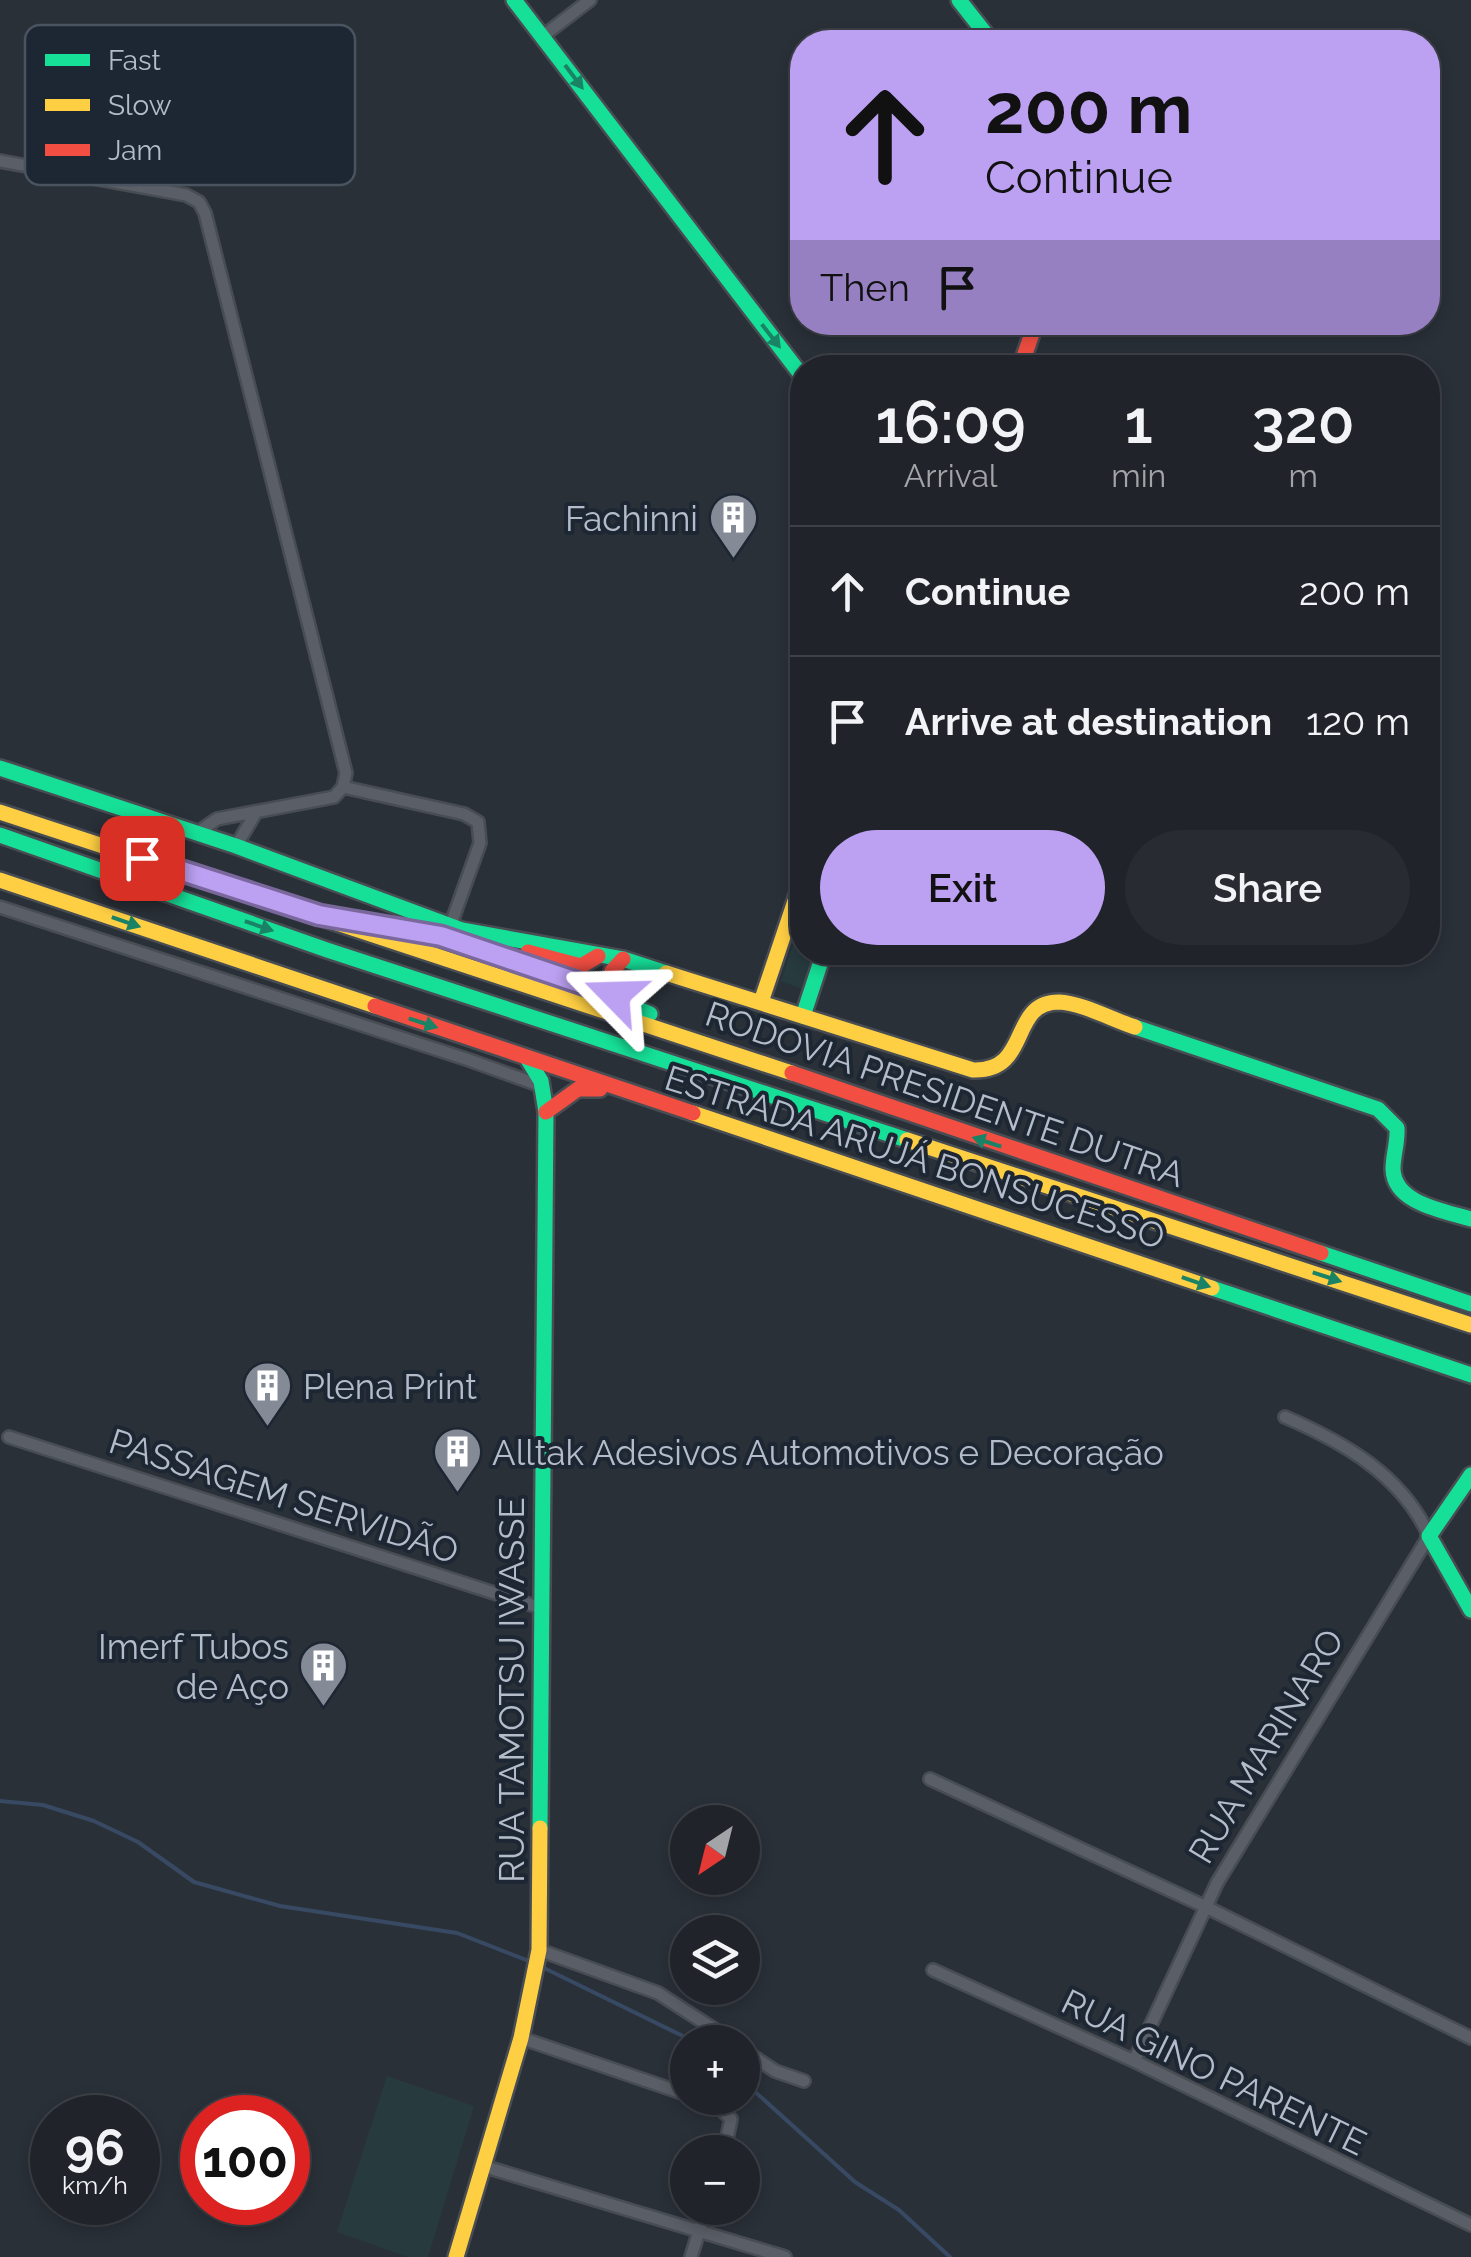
<!DOCTYPE html>
<meta charset="utf-8">
<style>
body{margin:0;font-family:Raleway,sans-serif;background:#282c32;color:#f1f3f6;height:100vh;display:flex;flex-direction:column;font-size:38px;white-space:nowrap}
*{box-sizing:border-box;margin:0}
p{font-size:32px;color:#a2a4a8}
.icon{flex:none;width:55px;height:55px;fill:none;stroke:currentColor;stroke-width:2;stroke-linecap:round;stroke-linejoin:round}
.map{position:relative;flex:1;overflow:hidden}
.side{position:absolute;left:790px;top:355px;width:650px;height:610px;display:flex;flex-direction:column;background:#20242a;border-radius:40px;box-shadow:0 5px 15px #0003,0 0 0 2px #3d4147}
.side>*{flex:none}
.banner{position:absolute;left:790px;top:30px;width:650px;height:305px;border-radius:40px;box-shadow:0 5px 15px #0003,0 0 0 2px #3d4147;background:#bca0f2;color:#111;overflow:hidden}
.needle{width:65px;rotate:215deg}
.tools{position:absolute;left:670px;top:1805px;display:grid;gap:20px}
.tools a{display:grid;place-items:center;width:90px;height:90px;border-radius:50%;background:#20242a;box-shadow:0 5px 15px #0003,0 0 0 2px #3d4147;font-size:50px}
.speed{position:absolute;left:30px;top:2095px;display:flex;gap:20px;font-size:50px;font-weight:700;text-align:center}
.speed>*{display:grid;place-content:center;width:130px;height:130px;border-radius:50%;background:#20242a;box-shadow:0 5px 15px #0003,0 0 0 2px #3d4147;line-height:1}
.speed small{font-size:25px;font-weight:400}
.speed .limit{border:15px solid #d22;background:#fff;color:#111}
.pin{position:absolute;display:grid;place-items:center;width:85px;height:85px;color:#fff;margin:-42px;border-radius:20px;box-shadow:0 5px 15px #0006}
.me{position:absolute;width:110px;margin:-55px;rotate:292deg;stroke-linejoin:round;filter:drop-shadow(0 0 8px #0008)}
.turn{display:flex;align-items:center;gap:35px;height:210px;padding:0 30px;font-size:45px}
.turn .icon{width:130px;height:130px;stroke-width:2.5}
.turn b{display:block;font-size:70px;line-height:85px}
.then{display:flex;align-items:center;height:95px;padding:0 30px;background:#0003;gap:20px;font-size:38px}
.eta{display:flex;justify-content:space-evenly;align-items:center;height:170px;text-align:center}
.eta b{font-size:60px;font-weight:600;line-height:70px}
.primary-button{display:flex;gap:20px;margin-top:auto;padding:20px 30px}
.primary-button a{flex:1;height:115px;border-radius:60px;background:#bca0f2;color:#111;font-size:40px;font-weight:600;line-height:115px;text-align:center}
.primary-button a+a{background:#282c32;color:#f1f3f6}
ul{padding:0;list-style:none}
li{display:flex;align-items:center;gap:30px;height:130px;padding:0 30px;border-top:2px solid #3d4147}
li div{flex:1}
li b{display:block;font-size:38px}
li em{font-style:normal}
.map>svg:first-child{display:block}
.green{fill:#273a3e}
.lines{fill:none;stroke-linecap:round;stroke-linejoin:round}
.stream{stroke:#384963;stroke-width:4}
.street-casing{stroke:#484c53;stroke-width:16}
.fast-casing{stroke:#484c53;stroke-width:20}
.slow-casing{stroke:#484c53;stroke-width:20}
.jam-casing{stroke:#484c53;stroke-width:20}
.street{stroke:#5a5e66;stroke-width:11}
.fast{stroke:#16e098;stroke-width:15}
.slow{stroke:#ffcf43;stroke-width:15}
.jam{stroke:#f24e42;stroke-width:15}
.oneway{fill:#1a8366}
.route-casing{stroke:#7a689d;stroke-width:25}
.route{stroke:#bca0f2;stroke-width:18}
.labels{text-anchor:middle;dominant-baseline:central;stroke-width:8;stroke-linejoin:round;paint-order:stroke}
.poi-label{font-size:35px;fill:#b4bcc9;stroke:#1d2633;text-anchor:end}
.street-label{font-size:35px;fill:#b4bcc9;stroke:#1d2633}
.key{fill:#1d2633;stroke:#4a5360;stroke-width:2.5}
.key-label{font-size:28px;fill:#b4bcc9}
</style>
<div class="map">
<svg width="1471" height="2257" viewBox="0 0 1471 2257">
<rect width="100%" height="100%" fill="#2a3038"/>
<path class="green" d="M 802,917 L 802,952 L 814,953 L 802,989 L 781,981 Z
M 387,2076 L 474,2106 L 428,2257 L 408,2257 L 337,2232 Z"/>
<g class="lines">
<path class="stream" d="M 0,1801 L 43,1805 L 94,1821 L 138,1842 L 194,1882 L 280,1906 L 457,1933 L 534,1963
M 542,1967 L 695,2042
M 742,2080 L 855,2182 L 899,2210 L 950,2257"/>
<defs>
<path id="street" d="M 543,36 L 590,0
M 0,161 L 186,195 L 199,202 L 205,213 L 346,773 L 343,787 L 334,797 L 217,819 L 197,833
M 343,787 L 464,814 L 478,822 L 480,843 L 451,924
M 236,846 L 255,814
M 0,907 L 469,1060 L 536,1084 L 543,1091
M 9,1437 L 541,1608
M 930,1779 L 1206,1907 L 1471,2038
M 539,1950 L 658,1993 L 734,2042
M 933,1970 L 1134,2061 L 1471,2225
M 521,2038 L 688,2095
M 742,2049 L 775,2071 L 804,2081
M 1134,2061 L 1217,1883 L 1429,1536 C 1402,1475 1343,1442 1285,1417
M 695,2098 L 720,2108 L 731,2119 L 724,2152
M 483,2166 L 785,2257
M 691,2257 L 706,2208"/>
<path id="fast" d="M 514,0 L 802,376
M 959,0 L 992,42
M 0,768 L 236,846 L 462,930 L 623,959 L 666,973
M 0,835 L 327,950 L 907,1140
M 380,924 L 519,958 L 650,1014
M 803,1016 L 824,952
M 1135,1027 L 1378,1109 L 1397,1128 C 1398,1142 1393,1155 1393,1169 C 1394,1204 1445,1211 1471,1219
M 527,1058 L 541,1081 L 546,1112 L 540,1828
M 1321,1253 L 1471,1304
M 1212,1288 L 1471,1375
M 1471,1475 L 1429,1536 L 1471,1610"/>
<path id="slow" d="M 0,812 L 792,1073
M 0,880 L 375,1006
M 666,973 L 973,1070 C 1032,1072 1008,1002 1059,1002 C 1082,1003 1113,1020 1135,1027
M 761,1002 L 802,880
M 693,1113 L 1212,1288
M 907,1140 L 1471,1325
M 456,2257 L 521,2038 L 539,1950 L 540,1828"/>
<path id="jam" d="M 1020,368 L 1036,322
M 528,952 L 581,966 L 598,956
M 615,995 L 612,971 L 623,959
M 375,1006 L 693,1113
M 792,1073 L 1321,1253
M 546,1112 L 578,1089 L 600,1089"/>
</defs>
<use href="#street" class="street-casing"/>
<use href="#fast" class="fast-casing"/>
<use href="#slow" class="slow-casing"/>
<use href="#jam" class="jam-casing"/>
<use href="#street" class="street"/>
<use href="#fast" class="fast"/>
<use href="#slow" class="slow"/>
<use href="#jam" class="jam"/>
</g>
<defs><path id="oneway-solid" d="M-6-.8H1V-3.2L6.5 0L1 3.2V.8H-6Z" transform="scale(2.5)"/></defs>
<g class="oneway">
<use href="#oneway-solid" transform="translate(574 77) rotate(53)"/>
<use href="#oneway-solid" transform="translate(771 336) rotate(52)"/>
<use href="#oneway-solid" transform="translate(126 922) rotate(19)"/>
<use href="#oneway-solid" transform="translate(259 926) rotate(19)"/>
<use href="#oneway-solid" transform="translate(423 1023) rotate(18)"/>
<use href="#oneway-solid" transform="translate(987 1142) rotate(-162)"/>
<use href="#oneway-solid" transform="translate(1327 1277) rotate(18)"/>
<use href="#oneway-solid" transform="translate(1196 1282) rotate(19)"/>
</g>
<g class="lines">
<defs>
<path id="route" d="M 142,858 L 319,915 L 441,936 L 615,995"/>
</defs>
<use href="#route" class="route-casing"/>
<use href="#route" class="route"/>
</g>
<defs>
<symbol id="building-pin" viewBox="-11 -11 22 30"><path d="M0 17L-7.5 6A9.5 9.5 0 1 1 7.5 6Z" fill="#848b96" stroke="#1d2633"/><path d="M-4-6H4V6H1V3H-1V6H-4ZM-2.5-4.3h1.7v1.8h-1.7ZM.8-4.3h1.7v1.8H.8ZM-2.5-1h1.7V.8h-1.7ZM.8-1h1.7V.8H.8Z" fill="#fff"/></symbol>
</defs>
<g fill-rule="evenodd">
<use href="#building-pin" x="706" y="490" width="55" height="75"/>
<use href="#building-pin" x="240" y="1358" width="55" height="75"/>
<use href="#building-pin" x="430" y="1424" width="55" height="75"/>
<use href="#building-pin" x="296" y="1638" width="55" height="75"/>
</g>
<g class="labels">
<g class="poi-label">
<text x="698" y="518">Fachinni</text>
<text x="303" y="1386" text-anchor="start">Plena Print</text>
<text x="492" y="1452" text-anchor="start">Alltak Adesivos Automotivos e Decoração</text>
<text x="289" y="1646">Imerf Tubos<tspan x="289" dy="40">de Aço</tspan></text>
</g>
<g class="street-label">
<text transform="translate(945 1094) rotate(19)">RODOVIA PRESIDENTE DUTRA</text>
<text transform="translate(915 1157) rotate(18)">ESTRADA ARUJÁ BONSUCESSO</text>
<text transform="translate(284 1496) rotate(18)">PASSAGEM SERVIDÃO</text>
<text transform="translate(511 1690) rotate(-90)">RUA TAMOTSU IWASSE</text>
<text transform="translate(1266 1746) rotate(-59)">RUA MARINARO</text>
<text transform="translate(1214 2072) rotate(26)">RUA GINO PARENTE</text>
</g>
</g>
<rect x="25" y="25" width="330" height="160" rx="15" class="key"/>
<rect x="45" y="54" width="45" height="12" fill="#16e098"/>
<rect x="45" y="99" width="45" height="12" fill="#ffcf43"/>
<rect x="45" y="144" width="45" height="12" fill="#f24e42"/>
<g class="key-label">
<text x="108" y="70">Fast</text>
<text x="108" y="115">Slow</text>
<text x="108" y="160">Jam</text>
</g>
</svg>
<div class="tools">
<a><svg class="needle" viewBox="-14 -14 28 28"><path d="M0-13l5 13h-10z" fill="#e53935"/><path d="M0 13l5-13h-10z" fill="#a2a4a8"/></svg></a>
<a><svg class="icon" aria-label="layers" viewBox="0 0 24 24"><path d="M12 4l9 5-9 5-9-5zM3 14l9 5 9-5"/></svg></a>
<a>+</a>
<a>−</a>
</div>
<div class="speed"><div>96<small>km/h</small></div><div class="limit">100</div></div>
<div class="pin" style="left:142px;top:858px;background:#d93025"><svg class="icon" aria-label="arrive" viewBox="0 0 24 24"><path d="M6 21V4h12l-3 4 3 4H6"/></svg></div>
<svg class="me" style="left:615px;top:995px" viewBox="-20 -20 40 40"><path d="M0-17L14 15 0 8-14 15z" fill="#bca0f2" stroke="#fff" stroke-width="4"/></svg>
<div class="banner">
<div class="turn"><svg class="icon" aria-label="ahead" viewBox="0 0 24 24"><path d="M12 20V5M6 11l6-6 6 6"/></svg><div><b>200 m</b>Continue</div></div>
<div class="then">Then<svg class="icon" aria-label="arrive" viewBox="0 0 24 24"><path d="M6 21V4h12l-3 4 3 4H6"/></svg></div>
</div>
<section class="side">
<div class="eta">
<div><b>16:09</b><p>Arrival</p></div>
<div><b>1</b><p>min</p></div>
<div><b>320</b><p>m</p></div>
</div>
<ul>
<li><svg class="icon" aria-label="ahead" viewBox="0 0 24 24"><path d="M12 20V5M6 11l6-6 6 6"/></svg><div><b>Continue</b></div><em>200 m</em></li>
<li><svg class="icon" aria-label="arrive" viewBox="0 0 24 24"><path d="M6 21V4h12l-3 4 3 4H6"/></svg><div><b>Arrive at destination</b></div><em>120 m</em></li>
</ul>
<div class="primary-button"><a>Exit</a><a>Share</a></div>
</section>
</div>
